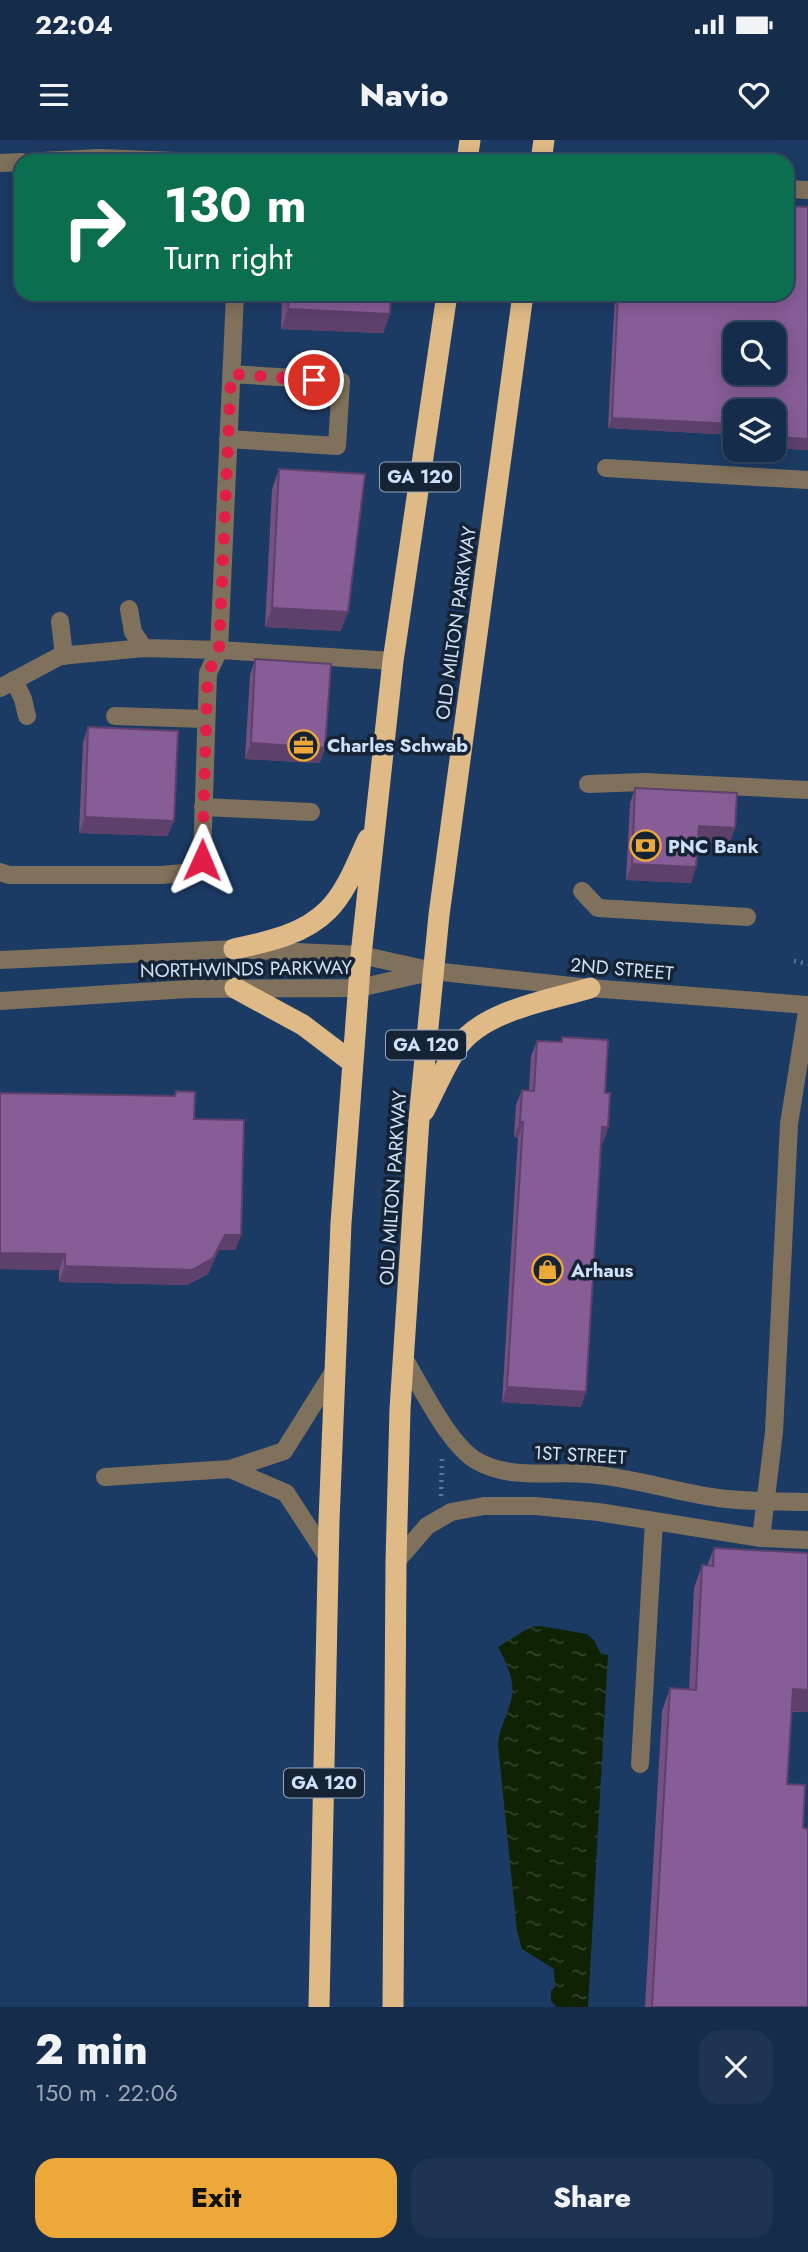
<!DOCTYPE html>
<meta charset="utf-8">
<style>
body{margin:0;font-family:Jost,sans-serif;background:#1e3452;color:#f1f3f6;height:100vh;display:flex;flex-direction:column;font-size:26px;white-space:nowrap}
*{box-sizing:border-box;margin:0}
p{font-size:23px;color:#9da7b5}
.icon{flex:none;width:38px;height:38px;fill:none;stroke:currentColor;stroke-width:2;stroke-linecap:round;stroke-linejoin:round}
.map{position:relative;height:1867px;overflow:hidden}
.drawer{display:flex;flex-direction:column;background:#152c4b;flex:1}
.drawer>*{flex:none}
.guide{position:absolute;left:14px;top:14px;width:780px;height:147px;border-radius:21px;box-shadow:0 4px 18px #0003,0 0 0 2px #344863;background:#0b6e4f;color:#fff;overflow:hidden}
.fabs{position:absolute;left:723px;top:182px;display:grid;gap:14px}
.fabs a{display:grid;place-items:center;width:63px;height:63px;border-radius:14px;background:#152c4b;box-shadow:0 4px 18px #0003,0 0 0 2px #344863;font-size:35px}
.pin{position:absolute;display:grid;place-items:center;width:60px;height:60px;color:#fff;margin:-30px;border:4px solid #fff;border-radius:50%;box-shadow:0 2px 7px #0007}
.me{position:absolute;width:77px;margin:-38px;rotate:1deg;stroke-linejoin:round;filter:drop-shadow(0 0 5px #0008)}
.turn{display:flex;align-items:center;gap:24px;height:147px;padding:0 35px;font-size:32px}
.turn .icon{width:91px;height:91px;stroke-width:2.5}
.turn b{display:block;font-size:49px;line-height:60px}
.round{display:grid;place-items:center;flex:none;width:74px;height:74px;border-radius:21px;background:#1e3452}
.head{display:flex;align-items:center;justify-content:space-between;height:119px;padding:0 35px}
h1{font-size:42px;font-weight:800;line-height:52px}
.button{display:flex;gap:14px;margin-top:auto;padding:14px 35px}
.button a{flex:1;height:80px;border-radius:21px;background:#eca93a;color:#111;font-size:28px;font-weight:800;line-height:80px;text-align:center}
.button a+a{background:#1e3452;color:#f1f3f6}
.status{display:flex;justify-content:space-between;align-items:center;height:49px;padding:0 35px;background:#152c4b;direction:ltr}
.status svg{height:19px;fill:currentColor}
header{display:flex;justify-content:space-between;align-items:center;height:91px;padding:0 35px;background:#152c4b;font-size:32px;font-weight:800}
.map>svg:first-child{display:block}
.water{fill:url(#water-ripples)}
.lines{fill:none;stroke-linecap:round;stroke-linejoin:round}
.path{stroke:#5c779a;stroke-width:4.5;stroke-dasharray:2 5;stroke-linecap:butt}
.minor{stroke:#80715c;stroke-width:18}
.highway{stroke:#dfba86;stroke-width:21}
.wall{fill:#745083}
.shaded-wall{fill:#5e416a}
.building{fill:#875d98;stroke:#5e416a;stroke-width:2;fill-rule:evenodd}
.route{stroke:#e11d48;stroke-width:12;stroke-dasharray:0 21.6}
.labels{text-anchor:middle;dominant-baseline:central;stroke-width:7;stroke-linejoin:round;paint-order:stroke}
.shield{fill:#152335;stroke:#96a8bf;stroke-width:2}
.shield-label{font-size:18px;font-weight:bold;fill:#cee1fa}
.street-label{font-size:19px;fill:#cee1fa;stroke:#152335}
.poi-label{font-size:19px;font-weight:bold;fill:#cee1fa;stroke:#152335;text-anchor:start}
</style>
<div class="status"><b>22:04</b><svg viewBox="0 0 49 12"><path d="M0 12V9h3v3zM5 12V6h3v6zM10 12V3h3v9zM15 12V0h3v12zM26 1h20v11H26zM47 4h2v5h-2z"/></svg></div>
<header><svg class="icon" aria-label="menu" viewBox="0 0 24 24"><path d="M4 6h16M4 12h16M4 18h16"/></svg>Navio<svg class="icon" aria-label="heart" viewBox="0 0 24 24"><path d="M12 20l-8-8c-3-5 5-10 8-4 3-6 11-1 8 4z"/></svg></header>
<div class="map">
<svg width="808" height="1867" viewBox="0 0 808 1867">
<defs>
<pattern id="water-ripples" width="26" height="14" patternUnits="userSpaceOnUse" patternTransform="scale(1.75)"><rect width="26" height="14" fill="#0f2304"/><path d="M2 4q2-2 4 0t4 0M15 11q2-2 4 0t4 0" fill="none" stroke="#31432a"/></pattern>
</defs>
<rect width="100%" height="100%" fill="#1c3b64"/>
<path class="water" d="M 540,1486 L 587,1494 L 594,1500 L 601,1514 L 608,1515 L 588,1867 L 557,1867 L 551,1861 L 551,1851 L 555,1847 L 554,1829 L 522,1809 L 517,1791 L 498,1605 C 499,1587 509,1573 512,1556 C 515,1540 505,1520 498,1507 L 530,1487 Z"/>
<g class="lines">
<path class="path" d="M 794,821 L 808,824
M 441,1356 L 442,1319"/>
<path class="minor" d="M 41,21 L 99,18 L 176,21
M 0,23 L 21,22
M 788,49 L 808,50
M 228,299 L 337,306 L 341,241 L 231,234
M 606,328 L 808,340
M 129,469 L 133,492 L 144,508
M 60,481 L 64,516
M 14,540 L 23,559 L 27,576
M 0,548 L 60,516 L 144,508 L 219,510 L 235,154
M 115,576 L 205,579
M 588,644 L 645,642 L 808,650
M 203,667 L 311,672
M 0,732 L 9,735 L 161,735 L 194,732 L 202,720 L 208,533 L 219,510 L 393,521
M 582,751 L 598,768 L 747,777
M 0,820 L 234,809 L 361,815 L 433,831 L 590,848 L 808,865
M 0,861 L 188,849 L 359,848 L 430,832
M 404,1218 C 421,1247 449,1305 477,1321 C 510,1340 551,1331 587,1334 C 632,1337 674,1352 718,1358 C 747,1362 778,1361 808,1362
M 230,1329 L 286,1353 L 329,1419
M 105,1337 L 230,1329 L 284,1311 L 336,1228
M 761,1398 L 774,1292 L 789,984 L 808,865
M 396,1422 L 427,1386 L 451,1372 L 484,1366 L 535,1366 L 598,1372 L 761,1398 L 808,1400
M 640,1624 L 654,1381"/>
<path class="highway" d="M 467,21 L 470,0
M 541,21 L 544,0
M 234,809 C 267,802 303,795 328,770 C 347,751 357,722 368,699
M 235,848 L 303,885 L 353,923
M 424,971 C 435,950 444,927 457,908 C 483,870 548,861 590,848
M 319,1867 L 329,1381 L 341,1083 L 361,815 L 393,521 L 447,154
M 393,1867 L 396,1422 L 400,1269 L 419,979 L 439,775 L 523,154"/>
</g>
<path class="wall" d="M 282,154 L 391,154 L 390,174 L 383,193 L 281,189 Z
M 615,154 L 788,154 L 808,310 L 774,308 L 774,271 L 735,271 L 735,295 L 608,288 Z
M 279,329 L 341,491 L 265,487 L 272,349 Z
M 255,519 L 320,623 L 245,619 L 250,535 Z
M 88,587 L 168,696 L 79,693 L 83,602 Z
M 635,648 L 730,703 L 698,702 L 691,743 L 626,740 L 630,663 Z
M 562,897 L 605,953 L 608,987 L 603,1003 L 601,1003 L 581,1267 L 502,1262 L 518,998 L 514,997 L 516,965 L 522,950 L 529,950 L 531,916 L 537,901 L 560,902 Z
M 176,951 L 194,979 L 241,1095 L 235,1110 L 219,1110 L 208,1134 L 187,1145 L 59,1142 L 59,1130 L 0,1129 L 174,956 Z
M 714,1408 L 808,1572 L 791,1572 L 787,1644 L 803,1688 L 808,1867 L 645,1867 L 662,1571 L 670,1548 L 689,1550 L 694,1448 L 702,1425 L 707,1426 Z"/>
<path class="shaded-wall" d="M 288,169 L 390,174 L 383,193 L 281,189 Z
M 612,278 L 735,284 L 735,295 L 608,288 Z
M 774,297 L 808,299 L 808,310 L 774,308 Z
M 272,468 L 348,472 L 341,491 L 265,487 Z
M 251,603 L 325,608 L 320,623 L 245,619 Z
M 85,677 L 174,681 L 168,696 L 79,693 Z
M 699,686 L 735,688 L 730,703 L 693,701 Z
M 632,724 L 696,727 L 691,743 L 626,740 Z
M 520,982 L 523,982 L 518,998 L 514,997 Z
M 602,987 L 608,987 L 603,1003 L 596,1002 Z
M 225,1095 L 241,1095 L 235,1110 L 219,1110 L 208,1134 L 187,1145 L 59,1142 L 65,1126 Z
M 0,1113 L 65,1114 L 59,1130 L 0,1129 Z
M 507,1247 L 586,1252 L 581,1267 L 502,1262 Z
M 793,1549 L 808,1550 L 808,1572 L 785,1571 Z"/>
<path class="building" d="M 788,66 L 808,67 L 808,299 L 774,297 L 774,271 L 735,271 L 735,284 L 612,278 L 618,154 L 788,154 ZM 735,194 L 774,194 L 774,233 L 735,233 Z
M 289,154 L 391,154 L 390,174 L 288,169 Z
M 279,329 L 365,334 L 348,472 L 272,468 Z
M 255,519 L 331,524 L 325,608 L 251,603 Z
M 88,587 L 178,591 L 174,681 L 85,677 Z
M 635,648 L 737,653 L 735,688 L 699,686 L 696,727 L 632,724 Z
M 562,897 L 608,900 L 605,953 L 610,953 L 608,987 L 602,987 L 586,1252 L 507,1247 L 523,982 L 520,982 L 522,950 L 534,951 L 537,901 L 562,902 Z
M 176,951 L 195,952 L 194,979 L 244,980 L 241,1095 L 225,1095 L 213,1118 L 192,1130 L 65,1126 L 65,1114 L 0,1113 L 0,953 L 175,956 Z
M 714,1408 L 808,1413 L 808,1550 L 793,1549 L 787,1644 L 805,1645 L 803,1688 L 808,1689 L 808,1867 L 652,1867 L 670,1548 L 696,1550 L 702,1425 L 713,1426 Z"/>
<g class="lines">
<path class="route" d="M 202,720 L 207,555 L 208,533 L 219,510 L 231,234 L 314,240"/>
</g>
<defs>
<symbol id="office-ring" viewBox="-11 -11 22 22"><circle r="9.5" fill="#152335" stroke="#eca93a" stroke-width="1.5"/><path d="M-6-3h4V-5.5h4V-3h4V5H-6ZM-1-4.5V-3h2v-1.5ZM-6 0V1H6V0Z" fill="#eca93a"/></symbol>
<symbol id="bank-ring" viewBox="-11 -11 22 22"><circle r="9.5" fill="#152335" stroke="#eca93a" stroke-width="1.5"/><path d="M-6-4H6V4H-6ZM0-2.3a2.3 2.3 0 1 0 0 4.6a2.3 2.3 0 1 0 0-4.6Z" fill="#eca93a"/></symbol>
<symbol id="shop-ring" viewBox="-11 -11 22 22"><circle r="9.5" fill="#152335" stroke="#eca93a" stroke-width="1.5"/><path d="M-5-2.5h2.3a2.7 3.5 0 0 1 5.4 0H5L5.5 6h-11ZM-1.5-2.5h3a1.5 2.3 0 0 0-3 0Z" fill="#eca93a"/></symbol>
</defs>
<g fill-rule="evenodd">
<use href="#office-ring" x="286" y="588" width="35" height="35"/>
<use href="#bank-ring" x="628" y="688" width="35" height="35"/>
<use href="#shop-ring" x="530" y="1112" width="35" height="35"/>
</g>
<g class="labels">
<g class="shield">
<rect x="380" y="322.5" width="80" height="29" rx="5"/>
<rect x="386" y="890.5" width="80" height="29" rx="5"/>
<rect x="284" y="1628.5" width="80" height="29" rx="5"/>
</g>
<g class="shield-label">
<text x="420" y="337">GA 120</text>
<text x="426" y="905">GA 120</text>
<text x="324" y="1643">GA 120</text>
</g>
<g class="street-label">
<text transform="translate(456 483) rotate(-82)">OLD MILTON PARKWAY</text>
<text transform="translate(246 829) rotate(-1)">NORTHWINDS PARKWAY</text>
<text transform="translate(622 829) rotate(5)">2ND STREET</text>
<text transform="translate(393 1048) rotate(-86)">OLD MILTON PARKWAY</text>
<text transform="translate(580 1315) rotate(3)">1ST STREET</text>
</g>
<g class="poi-label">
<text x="327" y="605">Charles Schwab</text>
<text x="668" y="706">PNC Bank</text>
<text x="571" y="1130">Arhaus</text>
</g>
</g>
</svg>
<div class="fabs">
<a><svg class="icon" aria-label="search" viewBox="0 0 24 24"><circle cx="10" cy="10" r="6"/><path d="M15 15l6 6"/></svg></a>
<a><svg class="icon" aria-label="layers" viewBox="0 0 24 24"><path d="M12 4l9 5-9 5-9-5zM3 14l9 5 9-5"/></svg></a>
</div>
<div class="pin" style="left:314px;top:240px;background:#d93025"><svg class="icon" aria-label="arrive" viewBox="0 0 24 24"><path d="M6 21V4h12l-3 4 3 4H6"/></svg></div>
<svg class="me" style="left:202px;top:720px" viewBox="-20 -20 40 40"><path d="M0-17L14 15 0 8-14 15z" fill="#e11d48" stroke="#fff" stroke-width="4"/></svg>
<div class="guide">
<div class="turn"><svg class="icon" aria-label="right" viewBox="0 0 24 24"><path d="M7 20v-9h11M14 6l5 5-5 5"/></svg><div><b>130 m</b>Turn right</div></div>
</div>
</div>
<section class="drawer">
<div class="head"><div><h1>2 min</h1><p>150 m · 22:06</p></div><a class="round"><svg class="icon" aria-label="close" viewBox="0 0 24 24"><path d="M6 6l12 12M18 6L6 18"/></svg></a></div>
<div class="button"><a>Exit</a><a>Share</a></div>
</section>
